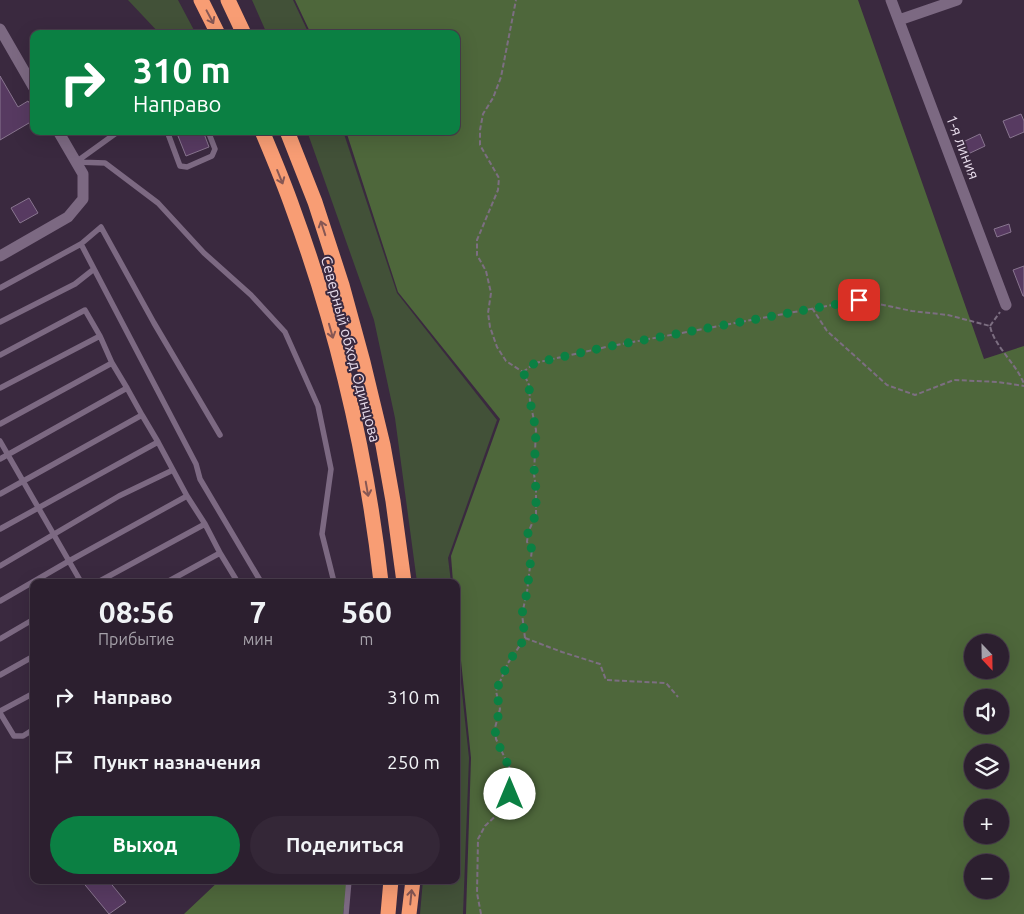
<!DOCTYPE html>
<html lang="ru">
<meta charset="utf-8">
<style>
body{margin:0;font-family:Ubuntu,sans-serif;background:#342737;color:#f1f3f6;height:100vh;display:flex;flex-direction:column;font-size:19px;white-space:nowrap}
*{box-sizing:border-box;margin:0}
p{font-size:16px;color:#a6a2aa}
.icon{flex:none;width:28px;height:28px;fill:none;stroke:currentColor;stroke-width:2;stroke-linecap:round;stroke-linejoin:round}
.map{position:relative;flex:1;overflow:hidden}
.drawer{position:absolute;left:30px;top:579px;width:430px;height:305px;display:flex;flex-direction:column;background:#2c1f2f;border-radius:10px;box-shadow:0 5px 20px #0002,0 0 0 1px #483d4b}
.drawer>*{flex:none}
.guide{position:absolute;left:30px;top:30px;width:430px;height:105px;border-radius:10px;box-shadow:0 5px 20px #0002,0 0 0 1px #483d4b;background:#0b8043;color:#fff;overflow:hidden}
.needle{width:32px;rotate:158deg}
.tools{position:absolute;left:964px;top:634px;display:grid;gap:10px}
.tools a{display:grid;place-items:center;width:45px;height:45px;border-radius:50%;background:#2c1f2f;box-shadow:0 5px 20px #0002,0 0 0 1px #483d4b;font-size:25px}
.pin{position:absolute;display:grid;place-items:center;width:42px;height:42px;color:#fff;margin:-21px;border-radius:10px;box-shadow:0 2px 8px #0006}
.me{position:absolute;width:55px;margin:-28px;rotate:0deg;stroke-linejoin:round;filter:drop-shadow(0 0 4px #0008)}
.turn{display:flex;align-items:center;gap:18px;height:105px;padding:0 20px;font-size:22px}
.turn .icon{width:65px;height:65px;stroke-width:2.5}
.turn b{display:block;font-size:35px;line-height:42px}
.eta{display:flex;justify-content:space-evenly;align-items:center;height:85px;text-align:center}
.eta b{font-size:30px;font-weight:700;line-height:35px}
.button{display:flex;gap:10px;margin-top:auto;padding:10px 20px}
.button a{flex:1;height:58px;border-radius:30px;background:#0b8043;color:#fff;font-size:20px;font-weight:700;line-height:58px;text-align:center}
.button a+a{background:#342737;color:#f1f3f6}
ul{padding:0;list-style:none}
li{display:flex;align-items:center;gap:15px;height:65px;padding:0 20px}
li div{flex:1}
li b{display:block;font-size:19px}
li em{font-style:normal}
.map>svg:first-child{display:block}
.green{fill:#425138}
.forest{fill:#4e673b;fill-rule:evenodd}
.building{fill:#573a61;stroke:#88758f}
.lines{fill:none;stroke-linecap:round;stroke-linejoin:round}
.path{stroke:#7c6e81;stroke-width:2;stroke-dasharray:5 2.5;stroke-linecap:butt}
.lane{stroke:#7c6982;stroke-width:5.5}
.street{stroke:#7c6982;stroke-width:11}
.highway{stroke:#f89d74;stroke-width:15}
.oneway{stroke:#865754}
.route{stroke:#0b8043;stroke-width:9;stroke-dasharray:0 16.2}
.labels{text-anchor:middle;dominant-baseline:central;stroke-width:4;stroke-linejoin:round;paint-order:stroke}
.street-label{font-size:15px;fill:#e9deed;stroke:#3a293f}
</style>
<div class="map">
<svg width="1024" height="914" viewBox="0 0 1024 914">
<rect width="100%" height="100%" fill="#3a293f"/>
<path class="green" d="M 128,0 L 178,0 L 196,34 L 160,34 Z
M 252,0 L 293,0 L 309,34 L 267,34 Z
M 307,131 L 343,131 L 397,293 L 497,420 L 448,558 L 451,582 L 417,582 L 395,418 L 374,320 Z
M 456,636 L 469,758 L 463,914 L 420,914 L 423,880 L 456,880 Z"/>
<path class="forest" d="M 295,0 L 858,0 L 984,359 L 1024,346 L 1024,914 L 466,914 L 471,758 L 456,612 L 456,582 L 453,582 L 451,556 L 500,419 L 398,292 L 346,131 L 456,131 L 456,34 L 311,34 ZM 972,642 L 1000,642 L 1000,670 L 972,670 ZM 972,698 L 1000,698 L 1000,725 L 972,725 ZM 972,752 L 1000,752 L 1000,780 L 972,780 ZM 972,808 L 1000,808 L 1000,835 L 972,835 ZM 972,862 L 1000,862 L 1000,890 L 972,890 Z
M 220,880 L 348,880 L 343,914 L 184,914 Z"/>
<path class="building" d="M 0,76 L 18,107 L 28,101 L 34,110 L 34,120 L 0,140 Z
M 1021,114 L 1024,121 L 1024,132 L 1010,138 L 1003,121 Z
M 176,131 L 203,131 L 209,147 L 186,156 Z
M 980,134 L 985,146 L 968,154 L 963,142 Z
M 29,198 L 38,213 L 20,223 L 11,208 Z
M 1009,224 L 1011,232 L 997,237 L 994,229 Z
M 1024,266 L 1024,296 L 1023,296 L 1013,270 Z
M 81,880 L 108,880 L 126,902 L 109,914 Z"/>
<g class="lines">
<path class="path" d="M 812,308 L 827,331 L 887,385 L 915,395 L 954,380 L 998,382 L 1024,386
M 990,326 L 1000,312
M 523,372 L 535,363 L 606,347 L 859,300 L 912,311 L 948,315 L 990,326 C 994,346 1016,363 1024,384
M 525,638 L 562,652 L 600,664 L 606,680 L 666,683 L 678,697
M 481,914 L 477,893 L 478,839 L 485,826 L 508,804 L 510,793 L 510,769 L 496,739 L 495,728 L 500,709 L 496,691 L 508,663 L 525,638 L 522,614 L 527,592 L 532,549 L 527,542 L 528,533 L 536,514 L 536,489 L 534,474 L 536,430 L 530,401 L 529,385 L 523,372 L 506,361 L 497,347 L 490,327 L 488,313 L 491,293 L 486,271 L 477,255 L 477,240 L 498,190 L 499,178 L 480,145 L 480,130 L 483,114 L 493,98 L 501,77 L 516,0"/>
<path class="lane" d="M 167,131 L 180,166 L 187,167 L 212,156 L 215,149 L 208,131
M 76,162 L 105,163 L 158,203 L 204,253 L 251,295 L 285,332 L 318,406 L 331,469 L 322,534 L 334,582
M 76,162 L 119,131
M 81,244 L 196,464 L 200,479 L 261,582
M 0,288 L 81,244 L 101,227 L 154,323 L 220,435
M 0,322 L 75,284 L 94,269
M 100,336 L 112,363
M 0,355 L 85,310 L 100,336 L 0,388
M 127,388 L 142,415
M 0,424 L 112,363 L 127,388 L 0,459
M 0,441 L 81,582
M 158,442 L 173,470
M 0,494 L 142,415 L 158,442 L 0,529
M 187,496 L 205,524
M 220,553 L 237,581
M 0,566 L 119,496 L 173,470 L 187,496 L 69,561 L 0,601
M 98,582 L 205,524 L 220,553 L 167,582
M 0,639 L 34,619
M 0,675 L 34,656
M 0,711 L 34,693
M 0,713 L 14,736 L 23,736 L 34,729
M 346,914 L 349,880"/>
<path class="street" d="M 891,0 L 1006,305
M 899,20 L 957,0
M 0,29 L 34,88
M 0,256 L 68,217 L 83,199 L 83,174 L 58,131"/>
<path class="highway" d="M 201,0 L 218,34
M 228,0 L 244,34
M 262,131 C 273,157 284,183 293,209 C 337,329 367,456 381,582
M 287,131 L 315,202 L 342,285 L 363,362 L 383,445 L 393,501 L 404,582
M 388,914 L 391,880
M 409,914 L 413,880"/>
</g>
<defs><path id="oneway-shaft" d="M-6 0H5M1.5-3L5.5 0L1.5 3" fill="none" stroke-width="1.6" stroke-linecap="round" stroke-linejoin="round" transform="scale(1.25)"/></defs>
<g class="oneway">
<use href="#oneway-shaft" transform="translate(210 17) rotate(62)"/>
<use href="#oneway-shaft" transform="translate(280 177) rotate(68)"/>
<use href="#oneway-shaft" transform="translate(323 228) rotate(-108)"/>
<use href="#oneway-shaft" transform="translate(331 331) rotate(74)"/>
<use href="#oneway-shaft" transform="translate(367 489) rotate(80)"/>
<use href="#oneway-shaft" transform="translate(411 897) rotate(-84)"/>
</g>
<g class="lines">
<path class="route" d="M 510,794 L 510,769 L 496,739 L 495,728 L 500,709 L 496,691 L 508,663 L 525,638 L 522,614 L 527,592 L 532,549 L 527,542 L 528,533 L 536,514 L 536,489 L 534,474 L 536,430 L 530,401 L 529,385 L 523,372 L 535,363 L 606,347 L 859,300"/>
</g>
<g class="labels">
<g class="street-label">
<text transform="translate(963 147) rotate(69)">1-я линия</text>
<text transform="translate(351 349) rotate(75)">Северный обход Одинцова</text>
</g>
</g>
</svg>
<div class="tools">
<a><svg class="needle" viewBox="-14 -14 28 28"><path d="M0-13l5 13h-10z" fill="#e53935"/><path d="M0 13l5-13h-10z" fill="#a6a2aa"/></svg></a>
<a><svg class="icon" aria-label="sound" viewBox="0 0 24 24"><path d="M4 9h4l5-4v14l-5-4H4zM17 9q2 3 0 6"/></svg></a>
<a><svg class="icon" aria-label="layers" viewBox="0 0 24 24"><path d="M12 4l9 5-9 5-9-5zM3 14l9 5 9-5"/></svg></a>
<a>+</a>
<a>−</a>
</div>
<div class="pin" style="left:859px;top:300px;background:#d93025"><svg class="icon" aria-label="arrive" viewBox="0 0 24 24"><path d="M6 21V4h12l-3 4 3 4H6"/></svg></div>
<svg class="me" style="left:510px;top:794px" viewBox="-20 -20 40 40"><circle r="19" fill="#fff"/><path d="M0-13L10 11 0 6-10 11z" fill="#0b8043"/></svg>
<div class="guide">
<div class="turn"><svg class="icon" aria-label="right" viewBox="0 0 24 24"><path d="M7 20v-9h11M14 6l5 5-5 5"/></svg><div><b>310 m</b>Направо</div></div>
</div>
<section class="drawer">
<div class="eta">
<div><b>08:56</b><p>Прибытие</p></div>
<div><b>7</b><p>мин</p></div>
<div><b>560</b><p>m</p></div>
</div>
<ul>
<li><svg class="icon" aria-label="right" viewBox="0 0 24 24"><path d="M7 20v-9h11M14 6l5 5-5 5"/></svg><div><b>Направо</b></div><em>310 m</em></li>
<li><svg class="icon" aria-label="arrive" viewBox="0 0 24 24"><path d="M6 21V4h12l-3 4 3 4H6"/></svg><div><b>Пункт назначения</b></div><em>250 m</em></li>
</ul>
<div class="button"><a>Выход</a><a>Поделиться</a></div>
</section>
</div>
